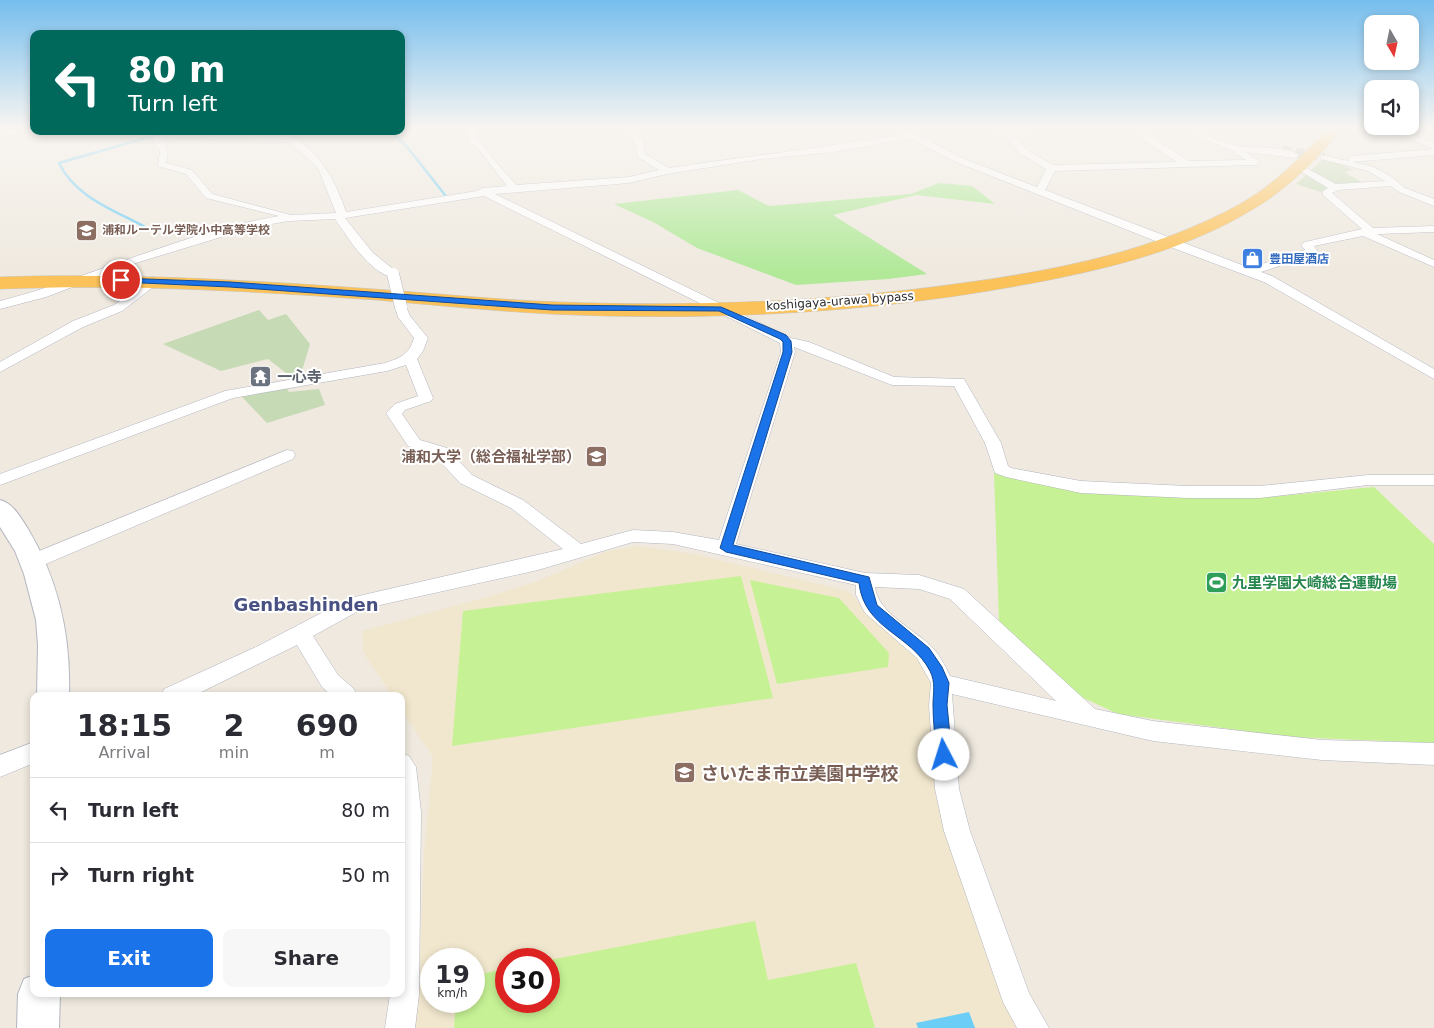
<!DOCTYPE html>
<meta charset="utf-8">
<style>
body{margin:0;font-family:"DejaVu Sans","Noto Sans JP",sans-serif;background:#f7f7f7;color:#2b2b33;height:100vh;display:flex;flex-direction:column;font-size:19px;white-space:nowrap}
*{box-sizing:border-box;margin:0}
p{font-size:16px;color:#7c7c81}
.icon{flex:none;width:28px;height:28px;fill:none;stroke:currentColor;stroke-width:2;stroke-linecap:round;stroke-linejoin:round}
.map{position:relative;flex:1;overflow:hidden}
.drawer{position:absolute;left:30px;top:692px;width:375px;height:305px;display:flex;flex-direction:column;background:#fff;border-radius:10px;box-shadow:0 2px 8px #0003}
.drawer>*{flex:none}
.top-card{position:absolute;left:30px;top:30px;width:375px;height:105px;border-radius:10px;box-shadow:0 2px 8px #0003;background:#00695c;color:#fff;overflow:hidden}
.needle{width:32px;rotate:171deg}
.fabs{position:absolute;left:1364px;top:15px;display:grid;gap:10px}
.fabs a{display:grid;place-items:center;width:55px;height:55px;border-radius:10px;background:#fff;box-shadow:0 2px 8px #0003;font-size:25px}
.speed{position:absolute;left:420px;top:948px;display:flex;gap:10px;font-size:25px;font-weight:700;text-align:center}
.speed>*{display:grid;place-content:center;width:65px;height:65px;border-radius:50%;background:#fff;box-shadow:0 2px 8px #0003;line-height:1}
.speed small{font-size:12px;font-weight:400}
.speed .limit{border:8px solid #d22;background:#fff;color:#111}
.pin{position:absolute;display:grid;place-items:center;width:42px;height:42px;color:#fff;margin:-21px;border:2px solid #fff;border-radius:50%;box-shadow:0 1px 5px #0007}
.me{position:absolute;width:55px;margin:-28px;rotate:355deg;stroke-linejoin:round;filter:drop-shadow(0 0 4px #0008)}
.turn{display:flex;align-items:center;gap:18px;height:105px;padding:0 15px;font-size:22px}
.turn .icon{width:65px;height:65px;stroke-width:2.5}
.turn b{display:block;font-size:35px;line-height:42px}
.eta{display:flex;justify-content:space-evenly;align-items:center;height:85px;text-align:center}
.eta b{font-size:30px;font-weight:800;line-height:35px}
.primary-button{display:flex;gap:10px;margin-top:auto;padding:10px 15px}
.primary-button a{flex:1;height:58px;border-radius:10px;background:#1a73e8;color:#fff;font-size:20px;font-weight:800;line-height:58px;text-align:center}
.primary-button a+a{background:#f7f7f7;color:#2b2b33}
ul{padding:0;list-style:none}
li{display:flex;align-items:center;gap:15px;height:65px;padding:0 15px;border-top:1px solid #e1e1e2}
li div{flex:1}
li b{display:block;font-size:19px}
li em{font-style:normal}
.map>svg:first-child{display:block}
.education{fill:#f1e7ce;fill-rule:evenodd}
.green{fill:#b1e999}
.cemetery{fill:#c6dab5}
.pitch{fill:#c6f194}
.water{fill:#6ccdf7}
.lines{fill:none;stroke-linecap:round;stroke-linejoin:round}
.stream{stroke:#6ccdf7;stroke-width:2.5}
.canal{fill:#6ccdf7;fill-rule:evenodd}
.minor-tunnel{stroke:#c8c3bb;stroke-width:9;stroke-dasharray:9 4.5;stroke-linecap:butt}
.minor-casing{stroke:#b3b5c1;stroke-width:1}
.secondary-casing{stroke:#b3b5c1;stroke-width:2}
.trunk-casing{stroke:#c8c8c8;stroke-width:1}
.minor{fill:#fff;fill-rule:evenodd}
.secondary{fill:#fff;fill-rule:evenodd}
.trunk{fill:#fcc25a;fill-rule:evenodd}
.minor-bridge-casing{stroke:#b3b5c1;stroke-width:13;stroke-linecap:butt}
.minor-bridge{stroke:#fff;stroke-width:12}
.route{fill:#1a73e8;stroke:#114b97}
.labels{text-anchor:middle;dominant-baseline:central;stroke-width:4;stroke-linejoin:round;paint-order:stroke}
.far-education-label{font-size:12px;font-weight:bold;fill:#785e54;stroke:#fff;text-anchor:start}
.far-shop-label{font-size:12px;font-weight:bold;fill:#366cbe;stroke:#fff;text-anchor:start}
.far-street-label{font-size:12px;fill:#2d2d2d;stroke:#fff}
.worship-label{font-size:15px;font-weight:bold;fill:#5b616d;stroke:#fff;text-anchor:start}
.education-label{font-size:15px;font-weight:bold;fill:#785e54;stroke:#fff;text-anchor:end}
.leisure-label{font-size:15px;font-weight:bold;fill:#27864d;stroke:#fff;text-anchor:start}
.quarter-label{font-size:18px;font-weight:bold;fill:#495182;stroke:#fff}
.near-education-label{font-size:18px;font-weight:bold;fill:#785e54;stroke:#fff;text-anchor:start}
</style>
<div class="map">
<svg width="1434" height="1028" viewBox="0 0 1434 1028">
<rect width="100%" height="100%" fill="#efe9df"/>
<path class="education" d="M 639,546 L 694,554 L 848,591 L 874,617 L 908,645 L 933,679 L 933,695 L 1023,1028 L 415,1028 L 419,984 L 424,855 L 433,757 L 401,710 L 401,696 L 392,696 L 363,652 L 362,631 L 494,595 L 540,580 L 608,551 ZM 431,959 L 474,959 L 474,1001 L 431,1001 ZM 506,959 L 549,959 L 549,1001 L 506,1001 Z"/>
<path class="green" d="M 939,183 L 972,186 L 995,204 L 916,195 L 833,215 L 927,274 L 888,279 L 796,285 L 697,248 L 653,222 L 614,204 L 738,190 L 769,206 L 911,194 Z"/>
<path class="cemetery" d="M 1322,160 L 1340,164 L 1353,170 L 1344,172 L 1363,183 L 1335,186 L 1321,192 L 1296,184 Z
M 259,310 L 268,320 L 286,314 L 310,344 L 301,374 L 294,379 L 268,359 L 221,371 L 163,344 Z
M 286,386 L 289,392 L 319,389 L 325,405 L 267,423 L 240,395 Z"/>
<path class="pitch" d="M 994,473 L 1081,493 L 1269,497 L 1374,487 L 1434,544 L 1434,743 L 1290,737 L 1118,714 L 1075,694 L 999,622 Z
M 741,576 L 773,698 L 452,746 L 463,611 Z
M 750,580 L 839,598 L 889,653 L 888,667 L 777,684 Z
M 755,921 L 768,980 L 856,963 L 875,1028 L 454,1028 L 456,1001 L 474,1001 L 474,975 L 506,969 L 506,1001 L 549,1001 L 549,960 Z"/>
<path class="water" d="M 969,1012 L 975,1028 L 918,1028 L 916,1023 Z"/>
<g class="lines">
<path class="stream" d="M 391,131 L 408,148 L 445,195
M 145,227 C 114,210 75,197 59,163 L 170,131"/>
<path class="canal" d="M 1418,128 L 1434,129 L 1434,134 L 1419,130 Z"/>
<path class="minor-tunnel" d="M 1282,150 L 1324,157"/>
<defs>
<path id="minor" d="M 21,128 L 34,128 L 35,131 L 0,137 L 0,131 Z
M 466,128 L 474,128 C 477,142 505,172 516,185 L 629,177 L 659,170 L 638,157 L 635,142 L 627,128 L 635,128 L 643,142 L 645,154 L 669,168 C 747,156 825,148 903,134 L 901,132 L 905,130 L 911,132 L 920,128 L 933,128 L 918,135 L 962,158 L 1037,187 L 1046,169 L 1020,153 L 1004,134 L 969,128 L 1009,130 L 1066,128 L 1014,135 L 1026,149 L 1053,165 L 1177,162 L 1127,128 L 1137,128 L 1189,161 L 1246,160 L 1233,151 L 1179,128 C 1201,128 1217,143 1238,146 C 1255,149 1286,145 1299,155 L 1295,158 L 1246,152 L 1260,162 L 1255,165 L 1055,171 L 1045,190 L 1250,268 L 1305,250 L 1301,245 L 1305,242 L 1362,229 L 1323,195 L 1323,191 L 1328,188 L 1300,171 L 1308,169 L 1336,184 L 1385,181 L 1368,171 L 1321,159 L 1321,155 L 1349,161 L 1349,157 L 1352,156 L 1434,149 L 1434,155 L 1353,162 L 1374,167 L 1392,177 L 1405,188 L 1434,199 L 1434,206 L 1399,192 L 1391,186 L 1339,190 L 1332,193 L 1373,228 L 1434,226 L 1434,232 L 1377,234 L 1434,260 L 1434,267 L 1363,236 L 1314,246 L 1318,252 L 1316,254 L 1261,272 L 1272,276 L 1434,369 L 1434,379 L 1264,282 L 1173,248 L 956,162 L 910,138 L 833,152 L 761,159 L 667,174 L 629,183 L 495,194 L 791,338 L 809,342 L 894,377 L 964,379 L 1001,443 L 1008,466 L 1011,468 L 1081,481 L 1188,486 L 1260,486 L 1368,475 L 1434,475 L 1434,485 L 1368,485 L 1260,498 L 1188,498 L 1081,493 L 1006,477 L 995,473 L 985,443 L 954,386 L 892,385 L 794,347 L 795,352 L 736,544 L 865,573 L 919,575 L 964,589 L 1095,709 L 1153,721 L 1322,740 L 1434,743 L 1434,765 L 1322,760 L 1153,741 L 952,694 L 959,789 L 970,831 L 1029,993 L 1049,1028 L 1017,1028 L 1003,1002 L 944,831 L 935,789 L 929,705 L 931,683 L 917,658 L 865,613 L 856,595 L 856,585 L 673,544 L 633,542 L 538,570 L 362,609 L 313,636 L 338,675 L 354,689 L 357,696 L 332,696 L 322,687 L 297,645 L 193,696 L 161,696 L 164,689 L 258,646 L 350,598 L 563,549 L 511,508 L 460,483 L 435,456 L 408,446 L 386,413 L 395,404 L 418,396 L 406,365 L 387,371 L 233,398 L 0,485 L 0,474 L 225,391 L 385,363 C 400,358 409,355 414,338 L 398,317 L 395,307 L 397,304 L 405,304 L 410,316 L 428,338 L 423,351 L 417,359 L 433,398 L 431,401 L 405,410 L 402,414 L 420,440 L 447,448 L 472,475 L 523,500 L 581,544 L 633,530 L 673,532 L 719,540 L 781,352 L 780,343 L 484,196 L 345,218 L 373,253 L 397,272 L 399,274 L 393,278 C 368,271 349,239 335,219 L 289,221 L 254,227 L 139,262 L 46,297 L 0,309 L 0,301 C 94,277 183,232 279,216 L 206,198 L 186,174 L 158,166 L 160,151 L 152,138 L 153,136 C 169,133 283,132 294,138 C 321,153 337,184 346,212 L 477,191 L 482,188 L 507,186 L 480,151 L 469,141 ZM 185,138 L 289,142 L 318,168 L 336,213 L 291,215 L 212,194 L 192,170 L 166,163 L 168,151 L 161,140 ZM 875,587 L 919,589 L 950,599 L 1056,701 L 950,676 C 945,665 939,654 931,646 C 914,629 877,612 875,587 Z
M 1383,128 L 1396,128 L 1434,143 L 1434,149 Z
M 1427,128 L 1434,128 L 1434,131 Z
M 153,277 L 157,278 L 157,284 L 122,311 L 83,327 L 0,372 L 0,362 L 73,321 L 114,305 L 126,297 L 136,286 Z
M 287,450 L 293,451 L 295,455 L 293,459 L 41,566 L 34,568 L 27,566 L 25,561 L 27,556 Z
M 34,742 L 34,763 L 0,777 L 0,755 Z
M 401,753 L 409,756 L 416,767 L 421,812 L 419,995 L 415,1028 L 385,1028 L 390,994 L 401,994 Z"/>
<path id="secondary" d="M 0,500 C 13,503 21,518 28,529 C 59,581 71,636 69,696 L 37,696 L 38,645 L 36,620 L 24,574 L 15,551 L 0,527 Z
M 34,975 L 34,994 L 60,994 L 59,1028 L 17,1028 L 18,994 L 24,979 Z"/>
<path id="trunk" d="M 1329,128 L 1343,128 C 1318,158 1289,188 1255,208 C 1182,253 1095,272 1011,287 C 860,314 704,321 551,314 C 493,311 435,305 377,300 C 251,291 126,284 0,289 L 0,277 C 124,273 248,280 372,289 C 434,293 496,300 558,302 C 693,307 829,302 963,283 C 1058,270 1155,251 1240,204 C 1274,185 1302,156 1329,128 Z"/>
</defs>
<use href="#minor" class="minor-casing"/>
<use href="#secondary" class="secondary-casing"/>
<use href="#trunk" class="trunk-casing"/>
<use href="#minor" class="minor"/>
<use href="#secondary" class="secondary"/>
<use href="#trunk" class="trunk"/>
<defs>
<path id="minor-bridge" d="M 393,274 L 401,307"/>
</defs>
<use href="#minor-bridge" class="minor-bridge-casing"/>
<use href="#minor-bridge" class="minor-bridge"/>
</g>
<linearGradient id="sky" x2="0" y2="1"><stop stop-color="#76beee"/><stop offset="0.47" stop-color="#f8f5f1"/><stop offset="1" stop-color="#f8f5f1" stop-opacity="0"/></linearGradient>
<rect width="1434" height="272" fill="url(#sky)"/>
<path class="route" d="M 119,278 L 230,282 L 552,305 L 721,307 L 786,335 L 791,341 L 792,352 L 733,545 L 869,577 L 877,605 L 929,648 L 942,667 L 949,683 L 947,705 L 952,755 L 949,760 L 944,762 L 939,760 L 937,755 C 935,738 933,721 933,705 C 933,692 936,683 930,671 C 911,634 864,629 859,583 L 726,552 L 720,548 L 783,352 L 783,342 L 780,339 L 719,311 L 552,310 L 230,287 L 121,282 L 119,282 Z"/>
<defs>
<symbol id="school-square" viewBox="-11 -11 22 22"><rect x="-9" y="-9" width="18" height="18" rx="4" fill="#8d6e63" stroke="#fff"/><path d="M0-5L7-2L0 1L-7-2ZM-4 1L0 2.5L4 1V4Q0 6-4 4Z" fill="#fff"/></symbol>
<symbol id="shop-square" viewBox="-11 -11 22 22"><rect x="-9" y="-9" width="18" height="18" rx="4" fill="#3f7fe0" stroke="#fff"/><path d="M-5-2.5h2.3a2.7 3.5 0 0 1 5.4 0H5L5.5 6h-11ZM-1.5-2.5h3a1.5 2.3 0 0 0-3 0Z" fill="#fff"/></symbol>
<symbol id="temple-square" viewBox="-11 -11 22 22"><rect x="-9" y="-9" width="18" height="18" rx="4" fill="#6b7280" stroke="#fff"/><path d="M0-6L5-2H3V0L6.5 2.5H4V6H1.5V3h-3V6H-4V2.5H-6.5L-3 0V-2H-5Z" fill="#fff"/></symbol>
<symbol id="university-square" viewBox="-11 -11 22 22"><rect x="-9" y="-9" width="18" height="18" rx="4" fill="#8d6e63" stroke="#fff"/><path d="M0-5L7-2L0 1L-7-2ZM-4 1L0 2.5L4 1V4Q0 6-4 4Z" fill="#fff"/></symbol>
<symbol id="stadium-square" viewBox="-11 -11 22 22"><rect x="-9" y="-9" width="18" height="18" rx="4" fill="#2e9e5b" stroke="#fff"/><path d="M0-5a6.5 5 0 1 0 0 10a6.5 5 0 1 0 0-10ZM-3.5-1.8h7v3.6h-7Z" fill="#fff"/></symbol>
</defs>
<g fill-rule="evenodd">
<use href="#school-square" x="74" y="218" width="25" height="25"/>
<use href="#shop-square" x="1240" y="246" width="25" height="25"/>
<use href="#temple-square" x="248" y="364" width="25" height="25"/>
<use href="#university-square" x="584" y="444" width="25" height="25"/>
<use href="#stadium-square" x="1204" y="570" width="25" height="25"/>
<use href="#school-square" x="672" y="760" width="25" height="25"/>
</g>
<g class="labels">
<g class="far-education-label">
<text x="102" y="230">浦和ルーテル学院小中高等学校</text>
</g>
<g class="far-shop-label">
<text x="1269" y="259">豊田屋酒店</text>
</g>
<g class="far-street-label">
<text transform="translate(840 301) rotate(-4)">koshigaya-urawa bypass</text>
</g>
<g class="worship-label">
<text x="277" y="377">一心寺</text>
</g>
<g class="education-label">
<text x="581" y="457">浦和大学（総合福祉学部）</text>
</g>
<g class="leisure-label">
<text x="1232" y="583">九里学園大崎総合運動場</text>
</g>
<g class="quarter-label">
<text x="306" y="604">Genbashinden</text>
</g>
<g class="near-education-label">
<text x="701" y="773">さいたま市立美園中学校</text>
</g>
</g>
</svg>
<div class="fabs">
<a><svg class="needle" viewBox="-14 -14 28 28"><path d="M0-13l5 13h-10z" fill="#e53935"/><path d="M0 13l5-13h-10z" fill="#7c7c81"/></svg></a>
<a><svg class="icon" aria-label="sound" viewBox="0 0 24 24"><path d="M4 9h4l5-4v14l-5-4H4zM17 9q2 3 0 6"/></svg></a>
</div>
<div class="speed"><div>19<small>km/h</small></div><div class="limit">30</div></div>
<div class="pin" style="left:121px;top:280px;background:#d93025"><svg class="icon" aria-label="arrive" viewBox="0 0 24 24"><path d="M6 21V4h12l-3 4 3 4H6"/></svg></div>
<svg class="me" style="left:944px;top:755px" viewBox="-20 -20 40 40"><circle r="19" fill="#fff"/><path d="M0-13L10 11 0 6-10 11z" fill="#1a73e8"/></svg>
<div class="top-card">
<div class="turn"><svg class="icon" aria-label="left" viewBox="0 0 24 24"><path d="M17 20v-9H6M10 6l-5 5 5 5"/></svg><div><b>80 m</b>Turn left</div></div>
</div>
<section class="drawer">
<div class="eta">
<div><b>18:15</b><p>Arrival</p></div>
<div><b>2</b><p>min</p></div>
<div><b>690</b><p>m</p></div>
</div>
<ul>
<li><svg class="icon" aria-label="left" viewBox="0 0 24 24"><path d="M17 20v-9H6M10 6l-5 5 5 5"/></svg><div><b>Turn left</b></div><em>80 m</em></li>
<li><svg class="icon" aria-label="right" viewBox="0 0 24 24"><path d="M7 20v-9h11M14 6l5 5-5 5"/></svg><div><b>Turn right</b></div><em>50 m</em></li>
</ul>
<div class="primary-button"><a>Exit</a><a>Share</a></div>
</section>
</div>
